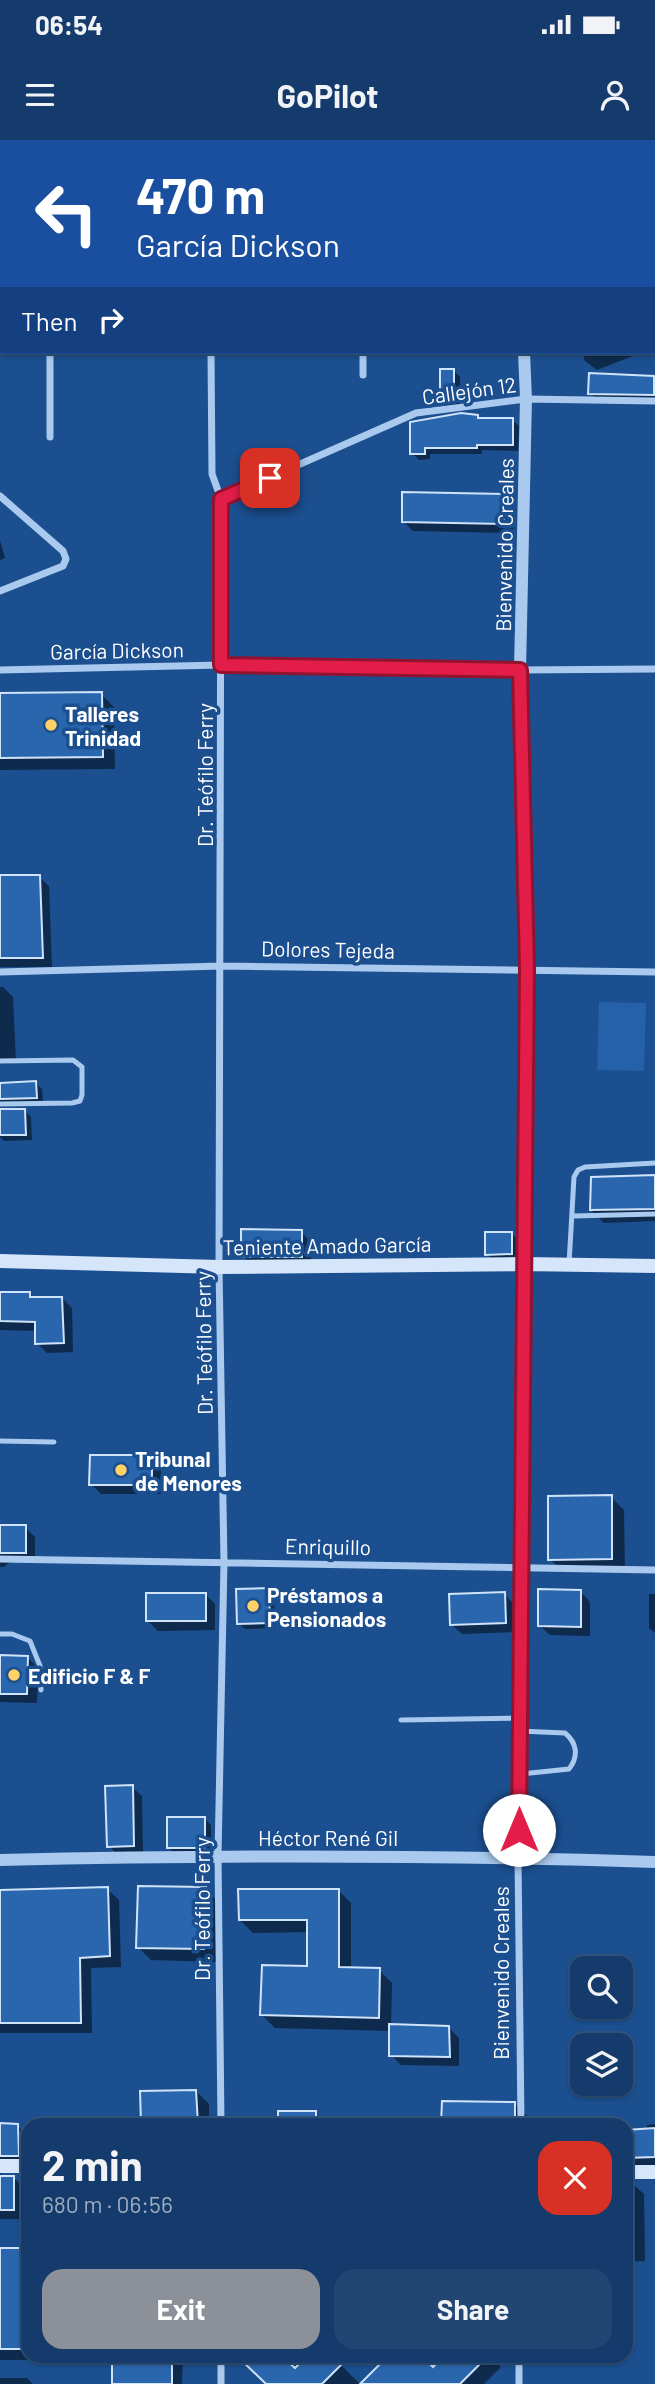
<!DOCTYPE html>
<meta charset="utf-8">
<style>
body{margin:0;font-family:Barlow,sans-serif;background:#214673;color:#f1f3f6;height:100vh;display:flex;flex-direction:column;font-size:26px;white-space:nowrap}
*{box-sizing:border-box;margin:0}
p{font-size:23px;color:#9dadc1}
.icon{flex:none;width:38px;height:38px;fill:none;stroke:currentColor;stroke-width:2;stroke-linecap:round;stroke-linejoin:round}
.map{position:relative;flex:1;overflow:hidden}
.details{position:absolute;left:21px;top:1978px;width:612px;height:245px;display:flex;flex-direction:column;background:#143b6b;border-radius:21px;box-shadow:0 2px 5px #0004,0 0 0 2px #33557e}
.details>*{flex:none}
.banner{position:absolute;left:0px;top:0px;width:656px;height:214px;box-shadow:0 2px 5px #0004,0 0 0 2px #33557e;background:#1a4fa0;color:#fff;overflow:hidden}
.fabs{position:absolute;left:570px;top:1816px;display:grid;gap:14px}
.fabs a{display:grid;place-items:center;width:63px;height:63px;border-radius:14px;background:#143b6b;box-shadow:0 2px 5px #0004,0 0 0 2px #33557e;font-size:35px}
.pin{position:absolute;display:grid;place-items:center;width:60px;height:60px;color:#fff;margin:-30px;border-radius:14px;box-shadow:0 4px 10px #0006}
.me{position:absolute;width:77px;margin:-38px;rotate:0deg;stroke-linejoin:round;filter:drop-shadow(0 0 5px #0008)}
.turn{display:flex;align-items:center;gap:24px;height:147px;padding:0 21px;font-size:32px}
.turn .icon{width:91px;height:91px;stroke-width:2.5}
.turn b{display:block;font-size:49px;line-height:60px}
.then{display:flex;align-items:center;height:66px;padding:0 21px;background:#0003;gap:14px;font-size:26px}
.round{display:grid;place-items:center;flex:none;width:74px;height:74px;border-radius:21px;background:#214673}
.summary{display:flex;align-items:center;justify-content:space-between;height:119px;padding:0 21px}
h1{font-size:42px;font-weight:700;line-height:52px}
.action{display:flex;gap:14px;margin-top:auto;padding:14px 21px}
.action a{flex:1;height:80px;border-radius:21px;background:#8c9099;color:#fff;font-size:28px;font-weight:700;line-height:80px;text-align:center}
.action a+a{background:#214673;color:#f1f3f6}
.status{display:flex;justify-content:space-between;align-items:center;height:49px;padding:0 35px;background:#143b6b;direction:ltr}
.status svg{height:19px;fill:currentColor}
header{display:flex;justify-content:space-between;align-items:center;height:91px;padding:0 21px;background:#143b6b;font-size:32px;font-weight:700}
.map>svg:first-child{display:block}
.green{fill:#2461a8}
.shadow{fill:#0007}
.building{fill:#2a66ad;stroke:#cfe3fa;stroke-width:2}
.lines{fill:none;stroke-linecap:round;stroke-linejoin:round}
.service{stroke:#a9c9ee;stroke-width:5}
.minor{stroke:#a9c9ee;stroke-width:7}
.tertiary{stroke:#a9c9ee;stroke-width:12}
.secondary{stroke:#d6e6fa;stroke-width:14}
.route-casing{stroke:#92132f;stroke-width:18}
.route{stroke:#e11d48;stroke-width:12}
.poi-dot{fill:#ffd166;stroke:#1b4f8f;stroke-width:2.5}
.labels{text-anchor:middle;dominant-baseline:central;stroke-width:7;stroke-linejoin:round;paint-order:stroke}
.street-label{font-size:21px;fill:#fff;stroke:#1b4f8f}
.poi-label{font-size:21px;font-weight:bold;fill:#fff;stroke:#1b4f8f;text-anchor:start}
</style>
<div class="status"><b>06:54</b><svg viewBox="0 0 49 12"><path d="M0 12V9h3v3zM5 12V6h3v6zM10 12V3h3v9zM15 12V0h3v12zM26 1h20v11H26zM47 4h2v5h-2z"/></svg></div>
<header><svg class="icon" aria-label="menu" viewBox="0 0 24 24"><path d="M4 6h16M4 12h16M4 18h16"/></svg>GoPilot<svg class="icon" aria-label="person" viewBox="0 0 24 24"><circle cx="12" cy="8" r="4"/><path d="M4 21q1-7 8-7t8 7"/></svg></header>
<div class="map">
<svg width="655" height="2244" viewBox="0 0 655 2244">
<rect width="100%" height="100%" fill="#1b4f8f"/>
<path class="green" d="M 599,862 L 646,863 L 644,931 L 597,930 Z"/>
<path class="shadow" d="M 381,0 L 453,0 L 454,1 L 381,2 Z
M 582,212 L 643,212 L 597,230 L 585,221 Z
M 454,231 L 460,237 L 460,268 L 448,269 L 441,263 Z
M 590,235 L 655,238 L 655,260 L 596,259 L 590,253 Z
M 477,276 L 481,280 L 512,280 L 519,286 L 518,311 L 482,310 L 482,314 L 430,314 L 430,319 L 419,320 L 412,313 Z
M 504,355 L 514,365 L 513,393 L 413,391 L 403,381 Z
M 0,400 L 5,418 L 0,420 Z
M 101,554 L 114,567 L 115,629 L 0,630 L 0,555 Z
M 0,737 L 39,737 L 49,746 L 52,827 L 0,827 Z
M 0,847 L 3,847 L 13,857 L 16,922 L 0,922 Z
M 36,943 L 42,949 L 43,964 L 7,964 L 0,967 L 0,944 Z
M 0,971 L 25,971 L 31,977 L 32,1000 L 4,1001 L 0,997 Z
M 655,1037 L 655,1081 L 604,1083 L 591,1070 Z
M 301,1092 L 311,1102 L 311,1126 L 252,1126 L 243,1116 Z
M 512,1094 L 518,1100 L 518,1120 L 493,1120 L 487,1114 Z
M 0,1154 L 30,1154 L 35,1159 L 62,1158 L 72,1168 L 73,1212 L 47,1213 L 37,1203 L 37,1191 L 0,1190 Z
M 152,1317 L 161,1327 L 161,1354 L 101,1354 L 91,1344 Z
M 611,1357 L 624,1370 L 625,1432 L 563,1432 L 550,1419 Z
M 0,1386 L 25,1387 L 35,1397 L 35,1422 L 10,1422 L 4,1427 L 0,1427 Z
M 268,1450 L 274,1456 L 275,1488 L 245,1489 L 238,1483 Z
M 581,1452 L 590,1462 L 590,1496 L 550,1495 L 540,1486 Z
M 205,1454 L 215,1464 L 215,1490 L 158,1491 L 148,1481 Z
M 504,1454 L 514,1464 L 515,1492 L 462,1494 L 452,1485 Z
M 649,1454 L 655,1454 L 655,1493 L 649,1488 Z
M 0,1517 L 28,1518 L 38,1528 L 37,1563 L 0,1562 Z
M 132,1647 L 142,1656 L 143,1715 L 119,1716 L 109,1706 Z
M 204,1678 L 211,1685 L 211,1714 L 175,1714 L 169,1708 Z
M 107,1749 L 119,1760 L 121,1827 L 91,1828 L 92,1893 L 0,1893 L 0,1752 Z
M 205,1749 L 218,1762 L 217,1822 L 151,1820 L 138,1807 Z
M 338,1750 L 351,1763 L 351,1829 L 379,1830 L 392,1843 L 391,1886 L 449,1888 L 459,1898 L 459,1926 L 401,1925 L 391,1915 L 391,1891 L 275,1888 L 262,1875 L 309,1828 L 309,1792 L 253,1793 L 240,1780 Z
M 196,1951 L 209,1964 L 209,1984 L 143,1984 L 142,1953 Z
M 443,1962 L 514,1963 L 527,1976 L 527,1984 L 443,1984 Z
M 280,1972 L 315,1972 L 325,1984 L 280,1984 Z
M 655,1984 L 655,2027 L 633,2033 L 628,2040 L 644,2054 L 645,2121 L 626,2122 L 626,1991 L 647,1990 L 647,1985 Z
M 0,1985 L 18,1986 L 27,1996 L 28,2026 L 6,2027 L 0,2035 Z
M 0,2037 L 13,2037 L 23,2047 L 23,2079 L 0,2079 Z
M 0,2110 L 28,2110 L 28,2216 L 37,2216 L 37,2220 L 0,2220 Z
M 75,2216 L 179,2216 L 183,2219 L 182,2244 L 113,2244 L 114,2224 L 82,2223 Z
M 239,2216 L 332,2216 L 360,2244 L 268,2244 Z
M 391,2216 L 490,2216 L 501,2227 L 484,2244 L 363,2244 Z
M 0,2238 L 27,2238 L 33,2244 L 0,2244 Z"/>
<path class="building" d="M 440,229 L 454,229 L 454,262 L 440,264 Z
M 589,233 L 654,236 L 654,255 L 588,254 Z
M 461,273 L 478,275 L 478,278 L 513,278 L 513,305 L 477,305 L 477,308 L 425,308 L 425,314 L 410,314 L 410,282 Z
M 402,352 L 505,354 L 504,384 L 402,382 Z
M 102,552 L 103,617 L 0,618 L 0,553 Z
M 0,735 L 40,735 L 43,818 L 0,818 Z
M 36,941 L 37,958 L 0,959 L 0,943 Z
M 0,969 L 25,969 L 26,995 L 0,995 Z
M 655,1035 L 655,1069 L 590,1070 L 591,1037 Z
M 241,1089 L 302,1090 L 302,1117 L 241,1117 Z
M 485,1092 L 512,1092 L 512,1114 L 485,1115 Z
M 0,1152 L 30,1152 L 30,1157 L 62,1157 L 64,1203 L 35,1204 L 35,1182 L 0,1181 Z
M 90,1315 L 152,1315 L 152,1345 L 89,1345 Z
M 612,1355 L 612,1419 L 548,1420 L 548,1356 Z
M 0,1385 L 26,1385 L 26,1413 L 0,1413 Z
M 269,1448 L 270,1483 L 237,1484 L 236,1449 Z
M 538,1449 L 581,1450 L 581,1487 L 538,1486 Z
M 505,1452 L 506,1483 L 450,1485 L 449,1454 Z
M 146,1453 L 206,1453 L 206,1481 L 146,1481 Z
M 0,1515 L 28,1516 L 27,1554 L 0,1554 Z
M 133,1645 L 134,1706 L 107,1707 L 105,1646 Z
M 167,1677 L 205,1677 L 205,1708 L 167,1708 Z
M 138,1746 L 206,1747 L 204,1809 L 136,1808 Z
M 108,1747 L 110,1816 L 80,1818 L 81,1883 L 0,1883 L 0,1750 Z
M 238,1749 L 339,1749 L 339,1827 L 380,1828 L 379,1878 L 260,1875 L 262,1825 L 307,1826 L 307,1780 L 239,1780 Z
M 389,1884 L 449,1886 L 450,1917 L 389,1916 Z
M 196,1950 L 198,1984 L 141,1984 L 140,1951 Z
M 442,1961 L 515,1962 L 515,1984 L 441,1984 Z
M 278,1971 L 316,1971 L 316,1984 L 278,1984 Z
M 0,1983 L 18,1984 L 19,2016 L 0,2016 Z
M 655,1988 L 655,2017 L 626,2018 L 626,1990 Z
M 0,2036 L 14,2036 L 14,2070 L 0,2070 Z
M 0,2108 L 28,2108 L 26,2209 L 0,2209 Z
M 112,2216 L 172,2216 L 172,2244 L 112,2244 Z
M 237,2216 L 282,2216 L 295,2228 L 307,2216 L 334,2216 L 342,2224 L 322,2244 L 266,2244 Z
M 388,2216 L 422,2216 L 433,2227 L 444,2216 L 488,2216 L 460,2244 L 360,2244 Z"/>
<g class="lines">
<path class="service" d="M 0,921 L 73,920 L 82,927 L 82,955 L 80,961 L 72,963 L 0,964
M 573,1076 L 655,1074
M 569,1124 L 574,1037 L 578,1030 L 585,1027 L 655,1023
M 0,1301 L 54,1302
M 0,1494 L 12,1494 L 30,1501 L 40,1526 L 41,1550
M 401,1580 L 519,1578
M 519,1591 L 565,1593 C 577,1603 579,1616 569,1629 L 521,1634"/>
<path class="minor" d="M 210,0 L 210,2
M 50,2 L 50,0
M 364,2 L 364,0
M 654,146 L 655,146
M 211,212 L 212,334 L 221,359 L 219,1127 L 224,1422 L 218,1715 L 221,1984
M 363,235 L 363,212
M 50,297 L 50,212
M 0,356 L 63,411 L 66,419 L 63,426 L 0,451
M 221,359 L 416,273 L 526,259 L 655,261
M 0,530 L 221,525 L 520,530 L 655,529
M 0,832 L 222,826 L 655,832
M 0,1419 L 655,1430
M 518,1718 L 521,1984
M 221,2216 L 221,2244
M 519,2244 L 519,2216"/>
<path class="tertiary" d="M 522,0 L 522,2
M 518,1718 L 527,829 L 520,530 L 526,259 L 524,212
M 0,1720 C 218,1715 437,1715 655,1722"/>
<path class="secondary" d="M 0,1121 L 219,1127 L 523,1124 L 655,1126
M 0,2026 L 28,2026
M 626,2032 L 655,2032"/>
</g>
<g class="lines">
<defs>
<path id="route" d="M 270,338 L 221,359 L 221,525 L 520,530 L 527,829 L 519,1690"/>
</defs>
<use href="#route" class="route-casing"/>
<use href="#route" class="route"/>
</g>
<g class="poi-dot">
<circle cx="51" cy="585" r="7"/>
<circle cx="121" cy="1330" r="7"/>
<circle cx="253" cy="1466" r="7"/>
<circle cx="14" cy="1535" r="7"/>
</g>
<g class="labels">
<g class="street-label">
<text transform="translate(469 250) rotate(-8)">Callejón 12</text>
<text transform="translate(504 405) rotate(-89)">Bienvenido Creales</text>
<text transform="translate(117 510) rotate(-1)">García Dickson</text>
<text transform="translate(204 635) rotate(-90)">Dr. Teófilo Ferry</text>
<text transform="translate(328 809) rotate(1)">Dolores Tejeda</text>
<text transform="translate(327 1105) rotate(-1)">Teniente Amado García</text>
<text transform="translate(203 1203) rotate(-91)">Dr. Teófilo Ferry</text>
<text transform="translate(328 1406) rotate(1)">Enriquillo</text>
<text x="328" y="1697">Héctor René Gil</text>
<text transform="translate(201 1769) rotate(-90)">Dr. Teófilo Ferry</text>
<text transform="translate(500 1833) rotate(-90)">Bienvenido Creales</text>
</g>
<g class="poi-label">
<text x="65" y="573">Talleres<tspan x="65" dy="24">Trinidad</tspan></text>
<text x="135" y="1318">Tribunal<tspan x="135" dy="24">de Menores</tspan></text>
<text x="267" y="1454">Préstamos a<tspan x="267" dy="24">Pensionados</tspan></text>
<text x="28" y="1535">Edificio F &amp; F</text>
</g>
</g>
</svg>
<div class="fabs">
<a><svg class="icon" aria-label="search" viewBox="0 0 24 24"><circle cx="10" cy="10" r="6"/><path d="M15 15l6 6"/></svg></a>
<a><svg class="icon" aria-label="layers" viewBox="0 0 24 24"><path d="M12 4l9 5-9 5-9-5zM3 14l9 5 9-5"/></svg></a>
</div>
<div class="pin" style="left:270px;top:338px;background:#d93025"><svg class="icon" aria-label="arrive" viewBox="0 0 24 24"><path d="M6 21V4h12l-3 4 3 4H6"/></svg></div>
<svg class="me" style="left:519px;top:1690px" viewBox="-20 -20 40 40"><circle r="19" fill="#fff"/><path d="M0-13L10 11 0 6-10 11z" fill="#e11d48"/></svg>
<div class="banner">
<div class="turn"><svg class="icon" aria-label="left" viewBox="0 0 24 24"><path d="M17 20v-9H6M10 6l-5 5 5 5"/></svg><div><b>470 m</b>García Dickson</div></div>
<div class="then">Then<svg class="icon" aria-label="right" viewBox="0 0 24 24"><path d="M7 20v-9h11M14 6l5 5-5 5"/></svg></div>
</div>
<section class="details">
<div class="summary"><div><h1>2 min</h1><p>680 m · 06:56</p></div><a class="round" style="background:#d93025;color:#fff"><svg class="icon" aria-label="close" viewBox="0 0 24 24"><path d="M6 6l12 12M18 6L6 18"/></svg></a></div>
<div class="action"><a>Exit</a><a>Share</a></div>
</section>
</div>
